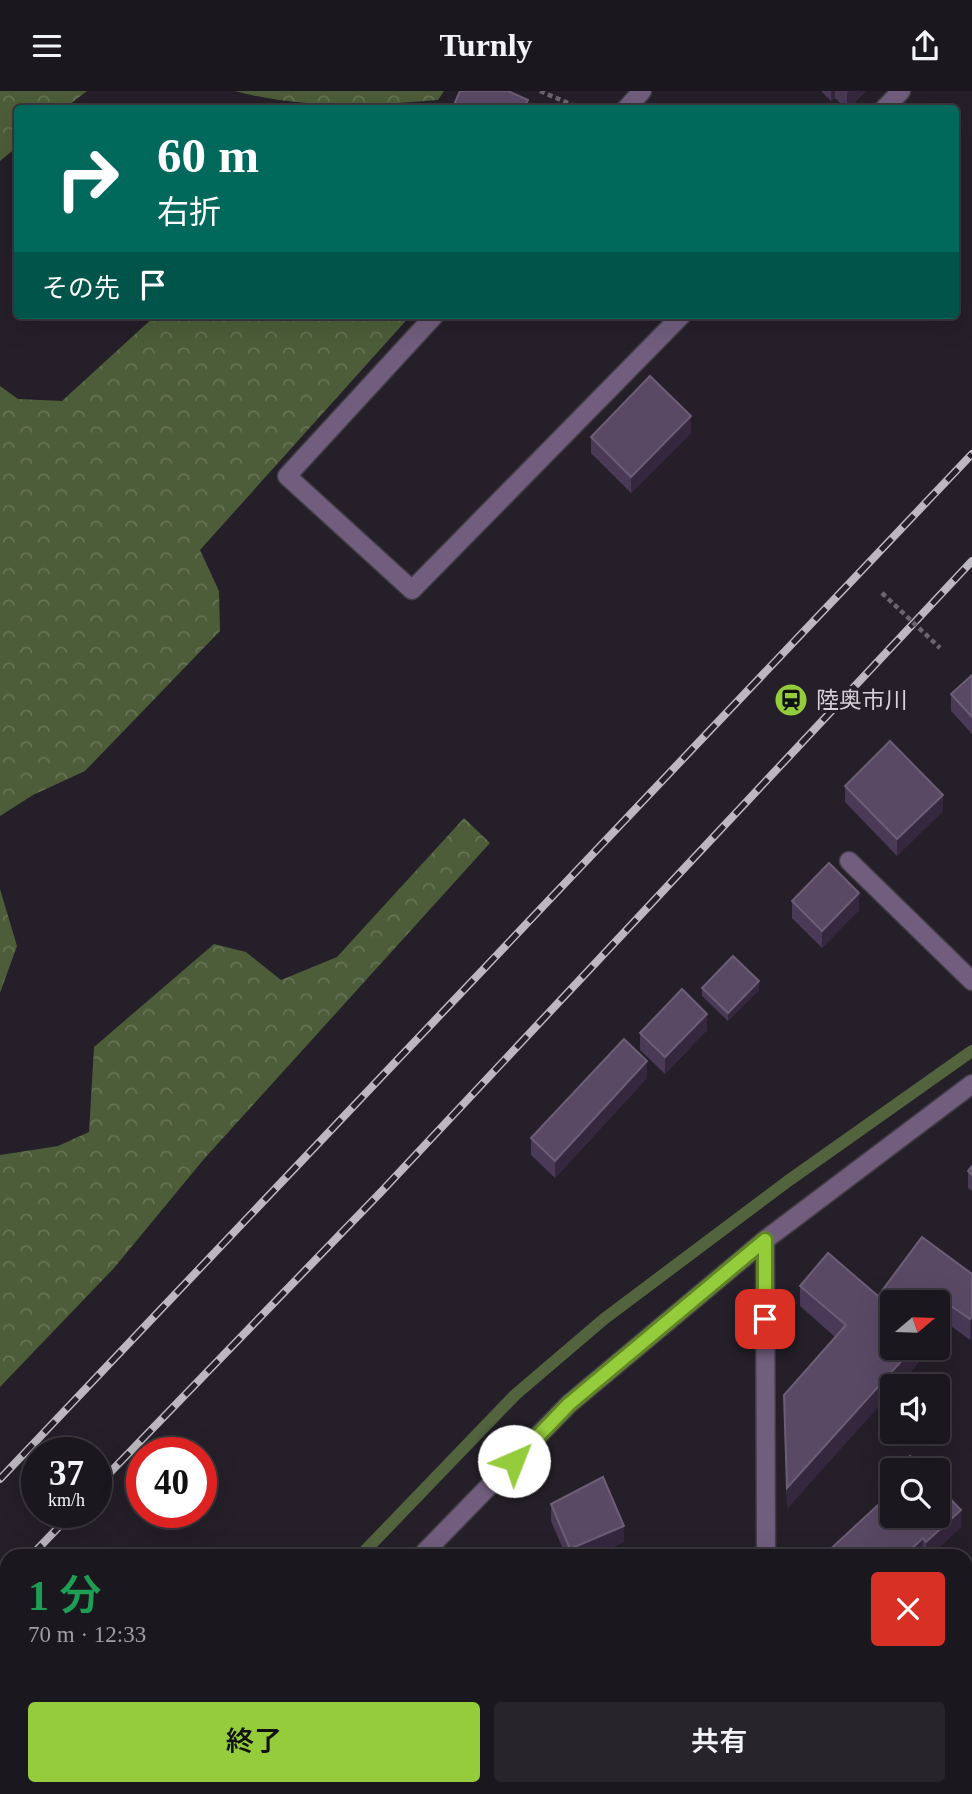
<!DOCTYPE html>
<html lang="ja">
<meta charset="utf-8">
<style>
body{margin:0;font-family:"Times New Roman","Noto Sans JP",serif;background:#28242b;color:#f1f3f6;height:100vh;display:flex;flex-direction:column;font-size:26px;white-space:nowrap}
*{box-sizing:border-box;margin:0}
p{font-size:23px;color:#a09fa4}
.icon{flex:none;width:38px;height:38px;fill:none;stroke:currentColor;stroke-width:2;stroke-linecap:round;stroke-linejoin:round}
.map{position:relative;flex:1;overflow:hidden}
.drawer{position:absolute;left:0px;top:1458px;width:973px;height:247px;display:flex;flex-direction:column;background:#1b171e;border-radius:21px 21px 0 0;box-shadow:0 7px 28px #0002,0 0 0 2px #39363c}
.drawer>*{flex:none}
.hud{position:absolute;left:14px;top:14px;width:945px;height:214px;border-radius:7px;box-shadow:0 7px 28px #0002,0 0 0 2px #39363c;background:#00695c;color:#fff;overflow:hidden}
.needle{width:46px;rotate:71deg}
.tools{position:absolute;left:880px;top:1199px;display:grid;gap:14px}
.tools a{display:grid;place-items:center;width:70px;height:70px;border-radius:7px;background:#1b171e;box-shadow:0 7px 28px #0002,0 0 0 2px #39363c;font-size:35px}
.speed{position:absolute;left:21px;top:1346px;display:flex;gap:14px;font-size:35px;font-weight:700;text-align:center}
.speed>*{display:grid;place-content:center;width:91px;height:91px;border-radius:50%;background:#1b171e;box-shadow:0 7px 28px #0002,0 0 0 2px #39363c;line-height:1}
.speed small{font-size:18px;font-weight:400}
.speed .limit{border:10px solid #d22;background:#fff;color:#111}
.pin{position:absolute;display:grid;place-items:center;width:60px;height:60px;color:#fff;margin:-30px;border-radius:14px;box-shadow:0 4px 10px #0006}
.me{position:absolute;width:77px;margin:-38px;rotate:44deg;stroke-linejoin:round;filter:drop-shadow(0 0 5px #0008)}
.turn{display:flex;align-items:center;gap:24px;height:147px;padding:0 28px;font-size:32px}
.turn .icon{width:91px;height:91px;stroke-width:2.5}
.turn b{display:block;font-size:49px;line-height:60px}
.then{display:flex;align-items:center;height:66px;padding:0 28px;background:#0003;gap:14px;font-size:26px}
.round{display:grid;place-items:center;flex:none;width:74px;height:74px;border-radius:7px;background:#28242b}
.headline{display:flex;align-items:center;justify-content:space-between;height:119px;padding:0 28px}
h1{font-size:42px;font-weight:600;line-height:52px;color:#1e9e55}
.action{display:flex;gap:14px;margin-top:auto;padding:14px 28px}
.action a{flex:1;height:80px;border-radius:7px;background:#95cc3b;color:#111;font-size:28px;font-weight:600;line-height:80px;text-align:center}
.action a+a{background:#28242b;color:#f1f3f6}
header{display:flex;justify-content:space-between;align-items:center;height:91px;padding:0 28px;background:#1b171e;font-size:32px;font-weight:600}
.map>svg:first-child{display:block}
.forest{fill:url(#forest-crowns)}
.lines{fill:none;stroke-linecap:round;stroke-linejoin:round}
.stream{stroke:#52633e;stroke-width:12}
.minor-casing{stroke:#403c44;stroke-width:21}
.path{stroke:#6b666e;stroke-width:4.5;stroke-dasharray:5 3.5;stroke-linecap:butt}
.minor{stroke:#715e7e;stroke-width:18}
.rail-casing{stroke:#bcb8bf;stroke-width:8}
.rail{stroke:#241f28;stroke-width:5;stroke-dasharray:16;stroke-linecap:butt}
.path-bridge{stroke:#6b666e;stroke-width:4.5;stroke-dasharray:5 3.5;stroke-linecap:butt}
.wall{fill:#4a3957}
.shaded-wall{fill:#35273e}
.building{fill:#5a4965;stroke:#6d5e77;stroke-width:2}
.route-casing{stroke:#618526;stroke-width:18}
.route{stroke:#95cc3b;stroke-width:12}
.labels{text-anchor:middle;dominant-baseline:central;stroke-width:6;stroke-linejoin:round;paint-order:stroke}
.poi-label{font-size:23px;fill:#d6d2d8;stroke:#241f28;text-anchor:start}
</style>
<header><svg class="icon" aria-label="menu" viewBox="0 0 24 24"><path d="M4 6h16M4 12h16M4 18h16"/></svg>Turnly<svg class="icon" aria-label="share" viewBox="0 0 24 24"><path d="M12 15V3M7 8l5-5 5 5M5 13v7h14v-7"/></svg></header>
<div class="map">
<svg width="972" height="1703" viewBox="0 0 972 1703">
<defs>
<pattern id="forest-crowns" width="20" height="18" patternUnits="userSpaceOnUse" patternTransform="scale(1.75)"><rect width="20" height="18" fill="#4d5d39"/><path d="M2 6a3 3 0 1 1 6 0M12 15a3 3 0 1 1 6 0" fill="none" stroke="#667355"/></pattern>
</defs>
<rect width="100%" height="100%" fill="#241f28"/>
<path class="forest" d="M 0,0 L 87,0 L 65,17 L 18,18 L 17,56 L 0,70 Z
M 235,0 L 444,0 L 438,9 C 371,15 301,18 235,0 Z
M 156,224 L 411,224 L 200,459 L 219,500 L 220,540 L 85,680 L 33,704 L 0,725 L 0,295 L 18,308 L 62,310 Z
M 464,727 L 490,752 L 204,1068 L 114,1177 L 0,1296 L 0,1064 L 58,1055 L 89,1041 L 94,956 L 214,853 L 246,861 L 281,889 L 337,866 Z
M 0,798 L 17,855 L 0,902 Z"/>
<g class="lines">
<path class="stream" d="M 360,1465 L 515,1304 L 604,1228 L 788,1090 L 972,960
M 132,1703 L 137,1698"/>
<defs>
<path id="minor" d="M 626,18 L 642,0
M 884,18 L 901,0
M 435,224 L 287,385 L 412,499 L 682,224
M 849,770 L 972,890
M 765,1149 L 766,1465
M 421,1465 L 569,1313 L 765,1149 L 972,993
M 422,1698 L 428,1703
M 189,1703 L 195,1698
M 746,1703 L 748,1698"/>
</defs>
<use href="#minor" class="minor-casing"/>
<path class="path" d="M 540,0 L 582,18"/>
<use href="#minor" class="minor"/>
<defs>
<path id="rail" d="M 0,1388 L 972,363
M 96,1396 L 381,1101 L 972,470
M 31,1465 L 73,1421
M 0,1498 L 7,1490"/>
</defs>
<use href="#rail" class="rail-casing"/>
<use href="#rail" class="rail"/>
<path class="path-bridge" d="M 882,502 L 940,557"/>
</g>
<path class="wall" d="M 821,0 L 866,0 L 848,18 L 846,18 L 835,7 L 831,10 Z
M 691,342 L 631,402 L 591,362 L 591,346 Z
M 972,584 L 972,643 L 951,620 L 951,603 Z
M 845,695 L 943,720 L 897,765 L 845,711 Z
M 792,810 L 859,819 L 822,857 L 792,827 Z
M 702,897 L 759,899 L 728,930 L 702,905 Z
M 707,939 L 665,983 L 640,959 L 640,942 Z
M 647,987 L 555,1087 L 531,1064 L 531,1047 Z
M 972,1075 L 972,1100 L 968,1097 L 968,1080 Z
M 972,1183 L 972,1246 L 970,1249 L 951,1235 L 898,1295 L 892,1295 L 787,1418 L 784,1304 L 835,1246 L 800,1215 L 800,1195 L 878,1205 Z
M 883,1390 L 961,1436 L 930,1465 L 823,1465 L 885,1408 L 883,1406 Z
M 551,1413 L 624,1451 L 593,1465 L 566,1465 L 551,1430 Z
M 812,1698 L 895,1698 L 896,1703 L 829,1703 L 827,1698 L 818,1703 L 815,1703 Z"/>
<path class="shaded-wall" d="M 831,0 L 835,0 L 835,7 L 831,10 Z
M 849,0 L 866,0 L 847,18 L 847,2 Z
M 691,325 L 691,342 L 631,402 L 631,386 Z
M 943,704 L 943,720 L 897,765 L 897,748 Z
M 859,802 L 859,819 L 822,857 L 822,840 Z
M 759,890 L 759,899 L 728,930 L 728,922 Z
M 707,923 L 707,939 L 665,983 L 665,966 Z
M 647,970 L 647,987 L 555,1087 L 555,1070 Z
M 951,1215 L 951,1235 L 938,1250 L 938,1229 Z
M 972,1225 L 972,1246 L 970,1249 L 970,1228 Z
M 914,1256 L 932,1256 L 898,1295 L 892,1295 L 892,1301 L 787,1418 L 787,1397 Z
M 961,1419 L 961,1436 L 930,1465 L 926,1465 L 926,1451 Z
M 624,1435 L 624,1451 L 593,1465 L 570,1465 L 570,1458 Z
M 923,1447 L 922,1465 L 904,1465 Z
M 816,1698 L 827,1698 L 818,1703 L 816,1703 Z"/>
<path class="building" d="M 460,0 L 508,0 L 528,9 L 524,17 L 526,18 L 452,18 Z
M 650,285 L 691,325 L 631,386 L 591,346 Z
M 972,584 L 972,626 L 951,603 Z
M 890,650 L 943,704 L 897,748 L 845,695 Z
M 829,772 L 859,802 L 822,840 L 792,810 Z
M 733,865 L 759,890 L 728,922 L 702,897 Z
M 682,898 L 707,923 L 665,966 L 640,942 Z
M 624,948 L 647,970 L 555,1070 L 531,1047 Z
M 972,1075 L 972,1084 L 968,1080 Z
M 922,1146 L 972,1183 L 972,1225 L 970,1228 L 951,1215 L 938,1229 L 938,1211 L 892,1211 L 892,1256 L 914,1256 L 787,1397 L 784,1304 L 846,1234 L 800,1195 L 828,1162 L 878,1205 Z
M 910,1365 L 923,1379 L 895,1379 Z
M 892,1381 L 892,1400 L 883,1390 Z
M 603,1386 L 624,1435 L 570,1458 L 551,1413 Z
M 938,1395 L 961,1419 L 926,1451 L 923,1447 L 904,1465 L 823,1465 L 892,1401 L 892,1424 L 938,1424 Z
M 256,1698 L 380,1698 L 385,1703 L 251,1703 Z
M 836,1698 L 895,1698 L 896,1700 L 891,1703 L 839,1703 Z"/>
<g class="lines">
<defs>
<path id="route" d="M 514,1370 L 569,1313 L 765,1149 L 765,1228"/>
</defs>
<use href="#route" class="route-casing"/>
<use href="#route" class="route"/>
</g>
<defs>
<symbol id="station-disc" viewBox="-11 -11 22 22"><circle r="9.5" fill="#95cc3b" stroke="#241f28"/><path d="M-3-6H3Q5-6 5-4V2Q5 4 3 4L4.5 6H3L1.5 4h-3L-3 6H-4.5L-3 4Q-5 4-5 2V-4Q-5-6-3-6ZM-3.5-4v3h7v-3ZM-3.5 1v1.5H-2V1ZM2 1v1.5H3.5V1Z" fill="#111"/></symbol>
</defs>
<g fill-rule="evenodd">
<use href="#station-disc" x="772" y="590" width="38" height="38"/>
</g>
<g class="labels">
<g class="poi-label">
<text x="816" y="609">陸奥市川</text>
</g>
</g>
</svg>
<div class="tools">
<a><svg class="needle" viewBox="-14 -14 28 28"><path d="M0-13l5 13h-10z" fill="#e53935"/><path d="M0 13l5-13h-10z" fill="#a09fa4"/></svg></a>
<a><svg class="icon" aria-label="sound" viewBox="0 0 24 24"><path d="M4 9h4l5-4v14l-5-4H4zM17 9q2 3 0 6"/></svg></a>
<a><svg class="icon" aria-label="search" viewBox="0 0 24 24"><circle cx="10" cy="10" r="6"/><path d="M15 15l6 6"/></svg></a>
</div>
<div class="speed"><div>37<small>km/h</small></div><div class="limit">40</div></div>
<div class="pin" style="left:765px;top:1228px;background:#d93025"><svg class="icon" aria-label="arrive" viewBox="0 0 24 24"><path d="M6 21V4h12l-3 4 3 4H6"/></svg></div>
<svg class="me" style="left:514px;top:1370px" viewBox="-20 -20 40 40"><circle r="19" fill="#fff"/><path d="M0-13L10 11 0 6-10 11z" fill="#95cc3b"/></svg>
<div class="hud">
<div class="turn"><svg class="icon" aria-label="right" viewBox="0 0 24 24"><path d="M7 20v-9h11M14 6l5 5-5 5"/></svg><div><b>60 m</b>右折</div></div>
<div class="then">その先<svg class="icon" aria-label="arrive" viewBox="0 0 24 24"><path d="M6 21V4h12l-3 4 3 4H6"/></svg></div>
</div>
<section class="drawer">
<div class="headline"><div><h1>1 分</h1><p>70 m · 12:33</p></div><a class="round" style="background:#d93025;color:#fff"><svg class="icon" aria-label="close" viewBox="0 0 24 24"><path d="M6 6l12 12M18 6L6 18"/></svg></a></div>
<div class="action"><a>終了</a><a>共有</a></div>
</section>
</div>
